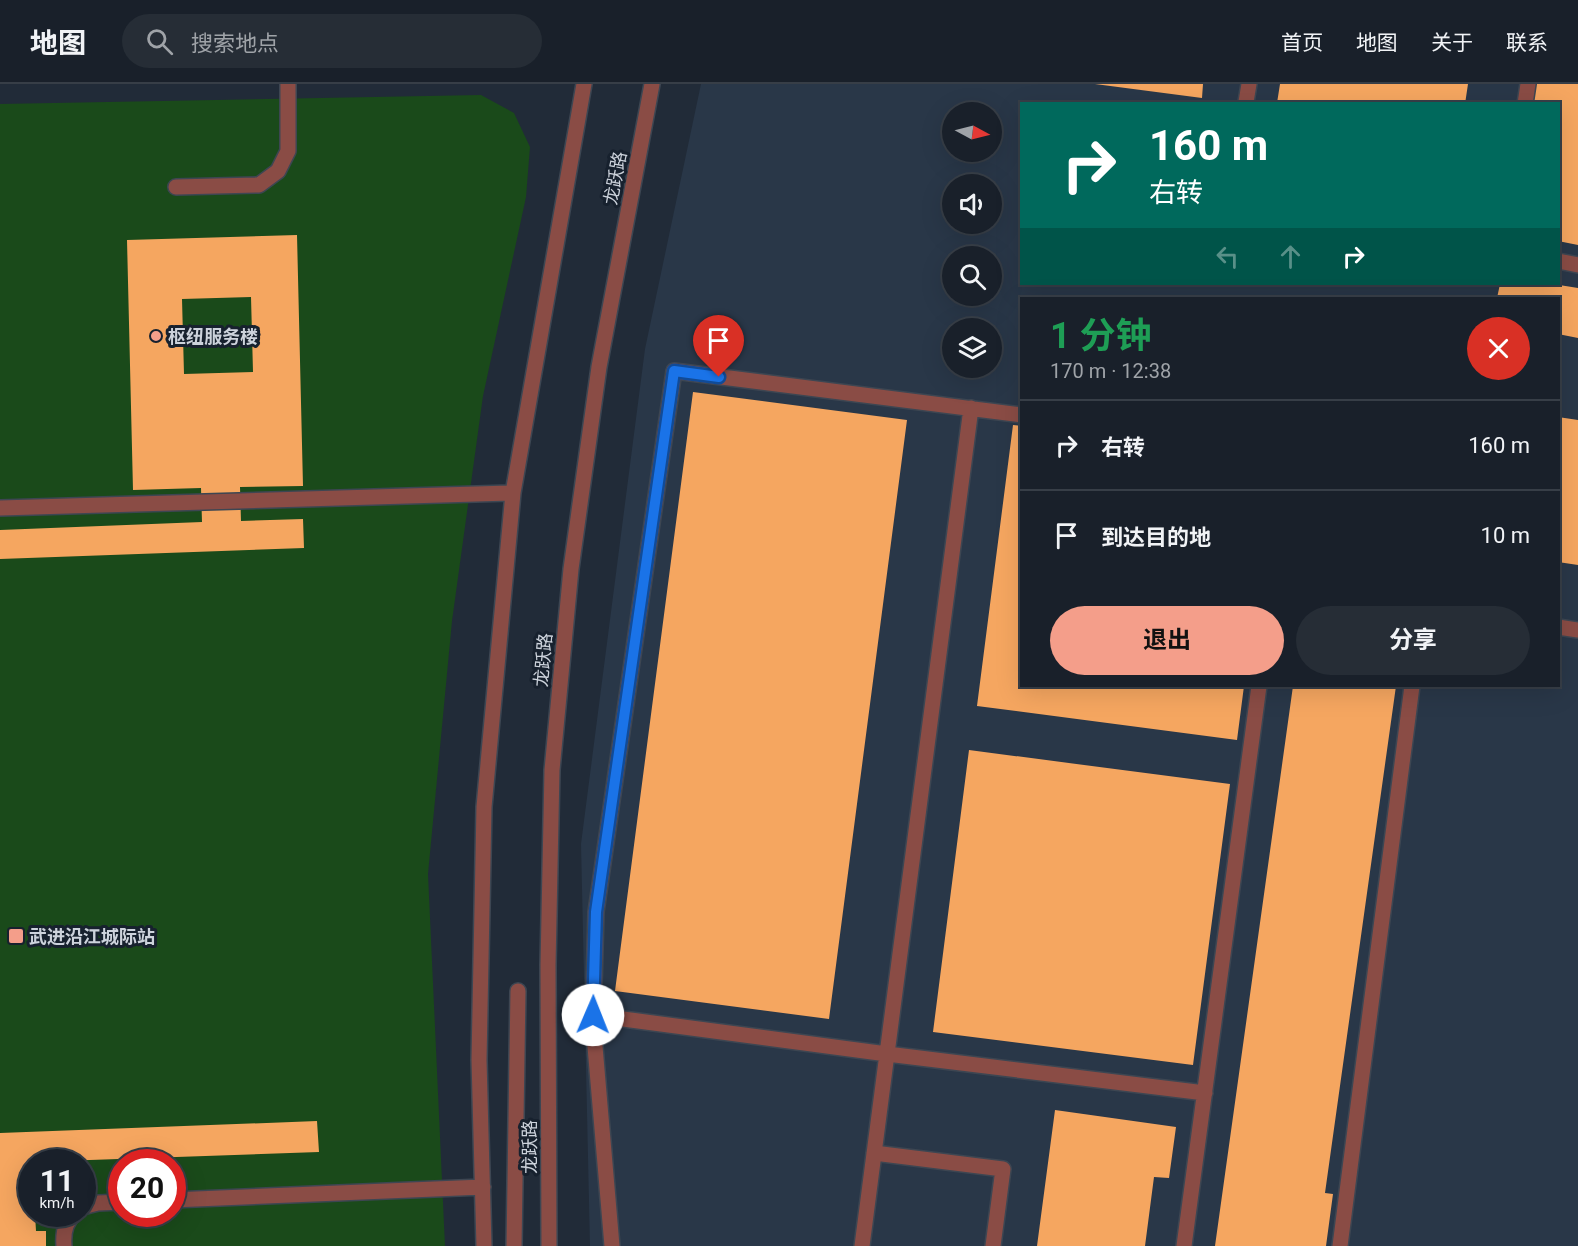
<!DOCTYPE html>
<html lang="zh">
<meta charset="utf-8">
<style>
body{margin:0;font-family:Roboto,"Noto Sans SC",sans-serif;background:#262d36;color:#f1f3f6;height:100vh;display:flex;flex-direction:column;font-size:22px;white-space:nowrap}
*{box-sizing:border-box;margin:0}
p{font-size:20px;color:#9fa3a8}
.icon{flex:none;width:33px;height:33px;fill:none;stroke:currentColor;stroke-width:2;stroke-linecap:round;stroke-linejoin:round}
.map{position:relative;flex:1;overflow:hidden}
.side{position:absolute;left:1020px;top:213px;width:540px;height:390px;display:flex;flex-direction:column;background:#19202a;border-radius:0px;box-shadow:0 6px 24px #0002,0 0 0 2px #373e47}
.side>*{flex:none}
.top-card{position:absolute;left:1020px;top:18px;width:540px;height:183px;border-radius:0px;box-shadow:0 6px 24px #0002,0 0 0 2px #373e47;background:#00695c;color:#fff;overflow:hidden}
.needle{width:39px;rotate:97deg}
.tools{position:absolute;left:942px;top:18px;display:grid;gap:12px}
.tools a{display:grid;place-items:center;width:60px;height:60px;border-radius:50%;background:#19202a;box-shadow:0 6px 24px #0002,0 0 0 2px #373e47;font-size:30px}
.speed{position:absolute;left:18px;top:1065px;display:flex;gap:12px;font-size:30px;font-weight:700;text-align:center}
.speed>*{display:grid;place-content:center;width:78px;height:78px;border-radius:50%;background:#19202a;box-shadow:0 6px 24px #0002,0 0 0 2px #373e47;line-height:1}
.speed small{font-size:15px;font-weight:400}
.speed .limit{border:9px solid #d22;background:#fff;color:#111}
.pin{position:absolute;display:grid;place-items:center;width:51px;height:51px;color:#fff;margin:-62px -26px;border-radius:50% 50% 50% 0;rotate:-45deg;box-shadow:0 0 6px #0007}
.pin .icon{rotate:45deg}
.me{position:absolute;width:66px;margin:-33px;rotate:1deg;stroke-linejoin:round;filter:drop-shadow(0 0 4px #0008)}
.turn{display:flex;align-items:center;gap:21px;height:126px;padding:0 30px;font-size:27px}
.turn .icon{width:78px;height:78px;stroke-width:2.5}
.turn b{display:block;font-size:42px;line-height:51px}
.lanes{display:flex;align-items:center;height:57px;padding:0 30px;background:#0003;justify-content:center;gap:30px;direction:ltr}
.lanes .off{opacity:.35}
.round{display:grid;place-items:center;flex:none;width:63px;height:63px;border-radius:32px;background:#262d36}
.headline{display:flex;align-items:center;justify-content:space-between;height:102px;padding:0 30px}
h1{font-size:36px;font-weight:700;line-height:45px;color:#1e9e55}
.cta{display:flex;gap:12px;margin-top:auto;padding:12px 30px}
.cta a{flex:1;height:69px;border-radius:36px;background:#f49e8a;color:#111;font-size:24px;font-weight:700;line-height:69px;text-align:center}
.cta a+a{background:#262d36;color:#f1f3f6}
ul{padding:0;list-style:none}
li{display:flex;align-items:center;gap:18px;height:90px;padding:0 30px;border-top:2px solid #373e47}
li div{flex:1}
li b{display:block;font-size:22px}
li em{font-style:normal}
header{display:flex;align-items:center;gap:36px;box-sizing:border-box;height:84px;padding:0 30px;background:#19202a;border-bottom:2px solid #373e47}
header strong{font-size:28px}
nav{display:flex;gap:33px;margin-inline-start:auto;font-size:21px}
.search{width:420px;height:54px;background:#262d36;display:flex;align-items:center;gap:15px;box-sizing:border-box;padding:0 21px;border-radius:33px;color:#9fa3a8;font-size:22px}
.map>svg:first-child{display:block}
.built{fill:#293748;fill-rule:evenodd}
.green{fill:#1a4a1a;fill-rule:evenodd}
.building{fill:#f5a660;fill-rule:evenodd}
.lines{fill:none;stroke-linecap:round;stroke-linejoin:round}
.minor-casing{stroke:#3d4652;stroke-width:18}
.minor{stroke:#8a4c45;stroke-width:15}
.route-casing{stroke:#114b97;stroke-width:15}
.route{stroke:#1a73e8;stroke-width:10}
.poi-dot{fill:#f49e8a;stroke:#17212e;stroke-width:2}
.labels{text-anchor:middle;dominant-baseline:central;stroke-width:6;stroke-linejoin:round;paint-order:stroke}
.street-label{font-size:18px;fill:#cdd3dc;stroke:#17212e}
.poi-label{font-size:18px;font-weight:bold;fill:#cdd3dc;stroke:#17212e;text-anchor:start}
</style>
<header>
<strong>地图</strong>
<div class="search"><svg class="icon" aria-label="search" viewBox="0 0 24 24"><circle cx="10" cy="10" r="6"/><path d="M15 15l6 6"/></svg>搜索地点</div>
<nav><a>首页</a><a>地图</a><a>关于</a><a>联系</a></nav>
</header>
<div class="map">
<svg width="1578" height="1162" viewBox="0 0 1578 1162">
<rect width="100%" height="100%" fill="#212b38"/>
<path class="built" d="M 701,0 L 1578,0 L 1578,1162 L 590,1162 L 581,760 L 645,265 ZM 1022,20 L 1558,20 L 1558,200 L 1022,200 ZM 952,28 L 992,28 L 992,68 L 952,68 ZM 952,100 L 992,100 L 992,140 L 952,140 ZM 952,172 L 992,172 L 992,212 L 952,212 ZM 1022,214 L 1558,214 L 1558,602 L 1022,602 ZM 952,244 L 992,244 L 992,284 L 952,284 Z"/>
<path class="green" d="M 481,11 L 514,29 L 530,63 L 526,113 L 483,312 L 452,537 L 428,790 L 445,1162 L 0,1162 L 0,20 ZM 32,1078 L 82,1078 L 82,1130 L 32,1130 ZM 122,1078 L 172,1078 L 172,1130 L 122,1130 Z"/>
<path class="building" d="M 1095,0 L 1203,0 L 1202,14 Z
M 1280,0 L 1468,0 L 1465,20 L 1281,20 L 1277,19 Z
M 1535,0 L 1578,0 L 1578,161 L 1558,157 L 1558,20 L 1531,20 Z
M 297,151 L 303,402 L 240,403 L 241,437 L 303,435 L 304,464 L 0,475 L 0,446 L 202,438 L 201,404 L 133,406 L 127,156 ZM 251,213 L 253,288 L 184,290 L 182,215 Z
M 1500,200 L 1553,200 L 1578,204 L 1578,254 L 1558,250 L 1558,214 L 1497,214 Z
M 693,308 L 907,336 L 829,935 L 615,907 Z
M 1558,333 L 1578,336 L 1578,481 L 1558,478 Z
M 1013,341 L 1022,342 L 1022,602 L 1244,602 L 1237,656 L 977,622 Z
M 1293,602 L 1396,602 L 1325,1109 L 1333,1110 L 1326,1162 L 1215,1162 Z
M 969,666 L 1230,700 L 1193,981 L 933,948 Z
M 1055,1026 L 1176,1043 L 1169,1094 L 1154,1093 L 1145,1162 L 1037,1162 Z
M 317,1037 L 319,1068 L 32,1078 L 32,1130 L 35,1130 L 36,1147 L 46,1147 L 46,1162 L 0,1162 L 0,1049 Z"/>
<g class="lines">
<defs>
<path id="minor" d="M 1246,18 L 1249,0
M 1525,20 L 1528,0
M 176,103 L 259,101 L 278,87 L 288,67 L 288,0
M 1558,177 L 1578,181
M 0,424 L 513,409
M 1558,543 L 1578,546
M 593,931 L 887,970 L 1205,1009
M 874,1069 L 1003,1085 L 993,1162
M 172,1116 L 483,1103
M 82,1123 L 98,1119 L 122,1118
M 64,1162 C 63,1150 65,1138 74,1130
M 484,1162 L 479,976 L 484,723 L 513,409 L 584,0
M 514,1162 L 518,907
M 549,1162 L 548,881 L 552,686 L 571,485 L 599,283 L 652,0
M 612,1162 L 593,939 L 596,828 L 674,287 L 1022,331
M 862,1162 L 971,324
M 1184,1162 L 1259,602
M 1340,1162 L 1412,602"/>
</defs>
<use href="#minor" class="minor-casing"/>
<use href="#minor" class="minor"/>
</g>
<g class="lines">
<defs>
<path id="route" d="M 593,931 L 596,828 L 674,287 L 719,293"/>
</defs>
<use href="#route" class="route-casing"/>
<use href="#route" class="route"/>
</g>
<g class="poi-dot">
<circle cx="156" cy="252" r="6"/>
<rect x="8" y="844" width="16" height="16" rx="3"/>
</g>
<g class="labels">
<g class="street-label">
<text transform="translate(615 94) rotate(-79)">龙跃路</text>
<text transform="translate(543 576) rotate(-85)">龙跃路</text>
<text transform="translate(529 1063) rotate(-90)">龙跃路</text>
</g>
<g class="poi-label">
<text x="168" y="252">枢纽服务楼</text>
<text x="29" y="852">武进沿江城际站</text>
</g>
</g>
</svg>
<div class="tools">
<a><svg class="needle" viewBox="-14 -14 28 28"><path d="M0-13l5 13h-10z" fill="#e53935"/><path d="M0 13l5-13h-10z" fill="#9fa3a8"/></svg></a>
<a><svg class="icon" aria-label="sound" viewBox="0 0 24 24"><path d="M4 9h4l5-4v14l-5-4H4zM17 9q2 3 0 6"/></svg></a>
<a><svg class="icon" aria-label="search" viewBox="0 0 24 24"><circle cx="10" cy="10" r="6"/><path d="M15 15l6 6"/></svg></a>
<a><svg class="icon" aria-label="layers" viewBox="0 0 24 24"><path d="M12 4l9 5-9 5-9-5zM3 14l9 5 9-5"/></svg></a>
</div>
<div class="speed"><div>11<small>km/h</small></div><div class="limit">20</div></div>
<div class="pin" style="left:719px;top:293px;background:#d93025"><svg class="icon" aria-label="arrive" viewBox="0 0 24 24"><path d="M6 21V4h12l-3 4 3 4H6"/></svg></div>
<svg class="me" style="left:593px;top:931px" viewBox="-20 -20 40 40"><circle r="19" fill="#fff"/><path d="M0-13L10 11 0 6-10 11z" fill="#1a73e8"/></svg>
<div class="top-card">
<div class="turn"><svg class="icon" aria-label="right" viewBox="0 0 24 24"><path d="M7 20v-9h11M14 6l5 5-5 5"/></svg><div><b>160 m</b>右转</div></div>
<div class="lanes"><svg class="icon off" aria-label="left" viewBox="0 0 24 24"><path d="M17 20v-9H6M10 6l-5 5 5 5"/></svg><svg class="icon off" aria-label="ahead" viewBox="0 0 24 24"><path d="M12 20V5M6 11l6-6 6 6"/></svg><svg class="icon" aria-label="right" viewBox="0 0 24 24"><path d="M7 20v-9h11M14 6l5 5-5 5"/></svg></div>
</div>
<section class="side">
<div class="headline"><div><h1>1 分钟</h1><p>170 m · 12:38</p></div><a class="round" style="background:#d93025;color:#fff"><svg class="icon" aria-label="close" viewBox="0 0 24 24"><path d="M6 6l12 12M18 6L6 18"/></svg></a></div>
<ul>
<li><svg class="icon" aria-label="right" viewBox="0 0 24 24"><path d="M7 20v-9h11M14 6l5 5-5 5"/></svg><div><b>右转</b></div><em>160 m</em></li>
<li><svg class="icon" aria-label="arrive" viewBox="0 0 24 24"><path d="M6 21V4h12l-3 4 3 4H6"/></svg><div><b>到达目的地</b></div><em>10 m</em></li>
</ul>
<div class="cta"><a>退出</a><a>分享</a></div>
</section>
</div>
